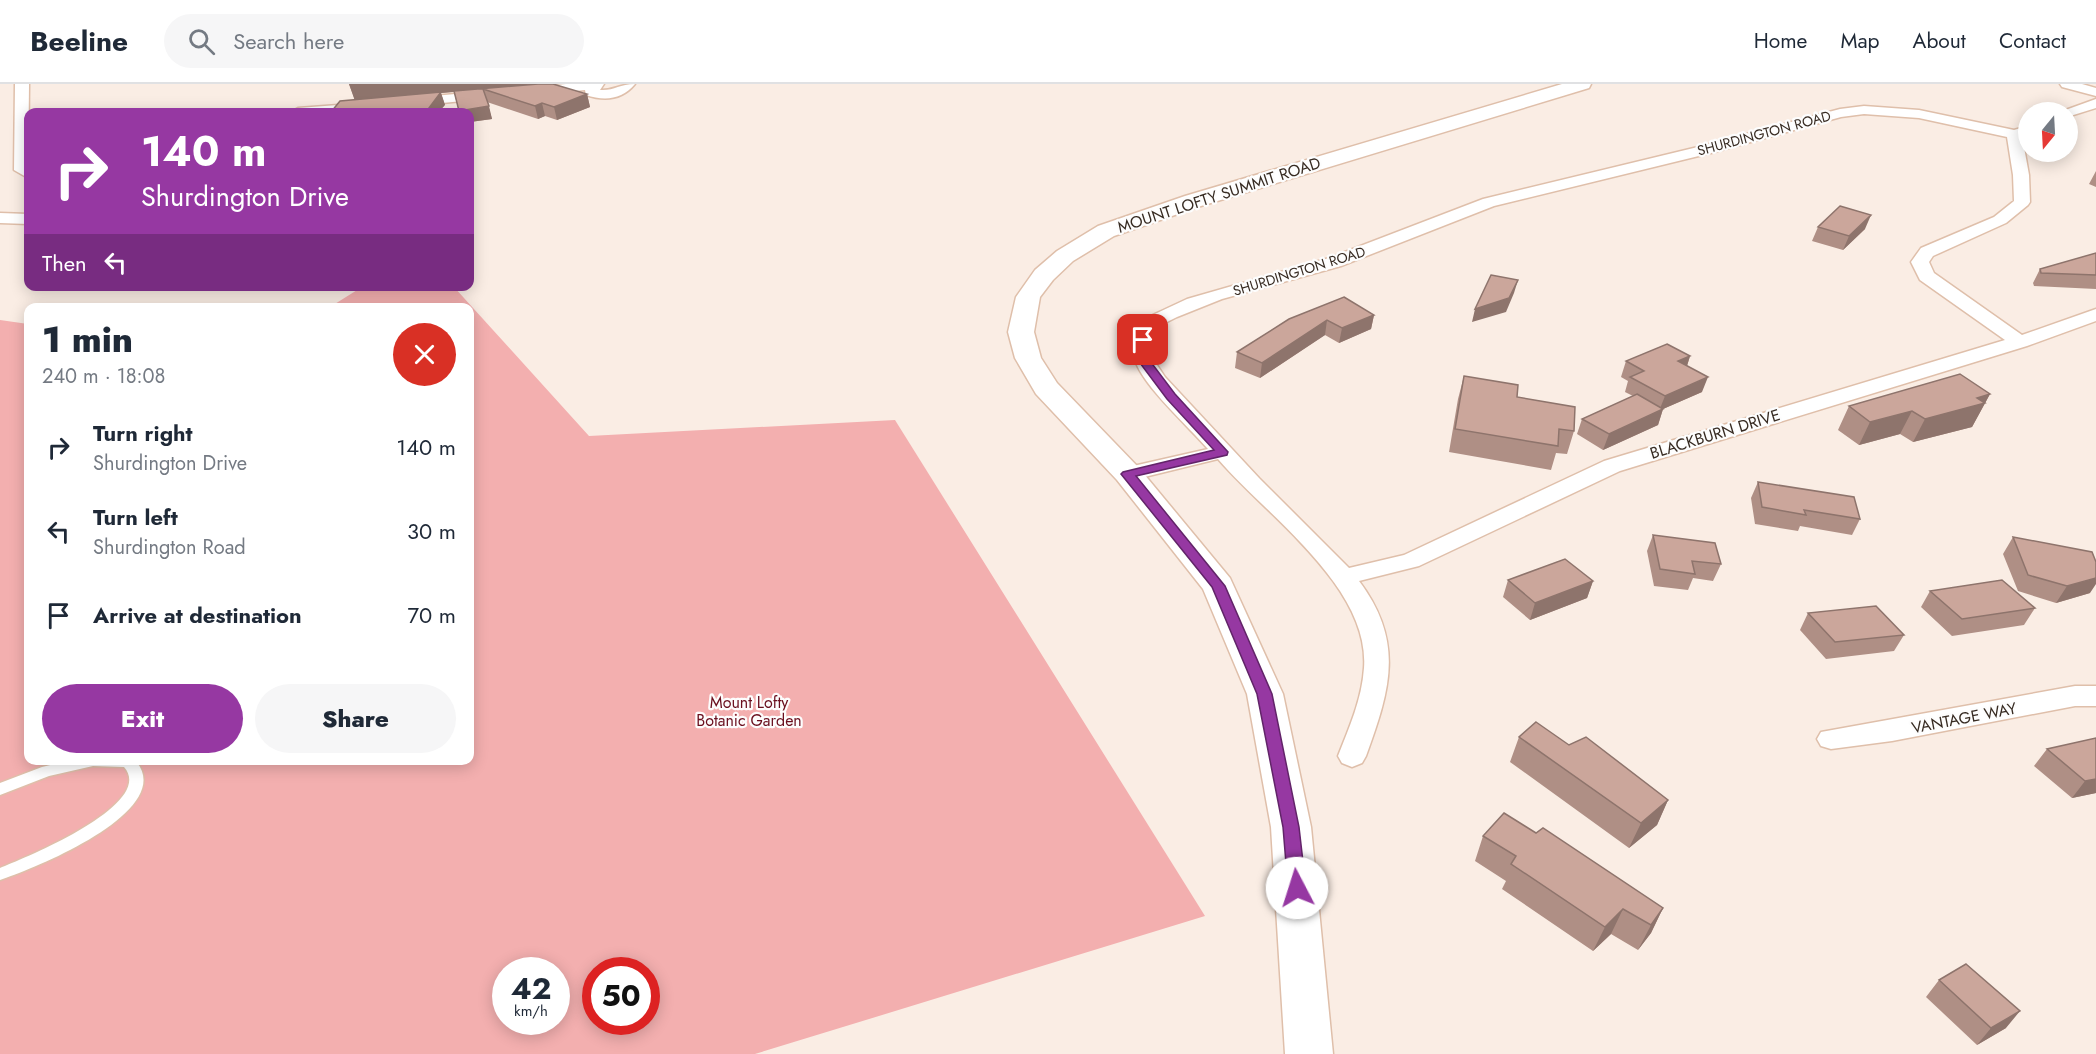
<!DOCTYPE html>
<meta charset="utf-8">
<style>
body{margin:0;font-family:Jost,sans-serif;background:#f6f6f7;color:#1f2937;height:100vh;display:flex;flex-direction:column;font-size:22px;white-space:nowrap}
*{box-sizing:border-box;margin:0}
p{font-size:20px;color:#747a83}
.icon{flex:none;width:33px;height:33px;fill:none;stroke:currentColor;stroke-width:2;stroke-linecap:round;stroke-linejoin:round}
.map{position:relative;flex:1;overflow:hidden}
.drawer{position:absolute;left:24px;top:219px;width:450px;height:462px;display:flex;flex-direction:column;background:#fff;border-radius:12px;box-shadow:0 3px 15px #0003}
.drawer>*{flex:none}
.guide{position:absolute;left:24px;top:24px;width:450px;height:183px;border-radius:12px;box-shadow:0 3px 15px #0003;background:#9638a2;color:#fff;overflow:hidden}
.needle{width:39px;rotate:198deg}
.tools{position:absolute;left:2018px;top:18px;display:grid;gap:12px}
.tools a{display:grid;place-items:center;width:60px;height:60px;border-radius:50%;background:#fff;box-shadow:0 3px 15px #0003;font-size:30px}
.speed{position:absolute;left:492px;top:873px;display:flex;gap:12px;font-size:30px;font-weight:700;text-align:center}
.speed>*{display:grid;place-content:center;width:78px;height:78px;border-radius:50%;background:#fff;box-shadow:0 3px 15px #0003;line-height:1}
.speed small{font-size:15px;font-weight:400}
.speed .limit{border:9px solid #d22;background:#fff;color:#111}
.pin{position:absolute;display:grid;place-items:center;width:51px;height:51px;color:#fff;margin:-26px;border-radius:12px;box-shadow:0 3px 9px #0006}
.me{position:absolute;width:66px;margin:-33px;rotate:355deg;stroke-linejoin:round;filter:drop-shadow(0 0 4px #0008)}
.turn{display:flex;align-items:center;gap:21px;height:126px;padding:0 18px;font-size:27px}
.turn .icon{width:78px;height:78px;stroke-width:2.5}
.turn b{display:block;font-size:42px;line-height:51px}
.then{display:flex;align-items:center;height:57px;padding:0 18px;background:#0003;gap:12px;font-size:22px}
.round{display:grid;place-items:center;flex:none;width:63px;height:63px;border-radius:32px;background:#f6f6f7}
.overview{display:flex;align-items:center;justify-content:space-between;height:102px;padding:0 18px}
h1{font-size:36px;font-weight:800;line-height:45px}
.button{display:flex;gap:12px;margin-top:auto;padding:12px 18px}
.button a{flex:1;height:69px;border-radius:36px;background:#9638a2;color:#fff;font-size:24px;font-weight:800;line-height:69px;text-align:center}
.button a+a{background:#f6f6f7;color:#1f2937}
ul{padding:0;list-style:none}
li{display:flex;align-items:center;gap:18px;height:84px;padding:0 18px}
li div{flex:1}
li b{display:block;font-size:22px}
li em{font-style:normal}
header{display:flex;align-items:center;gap:36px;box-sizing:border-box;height:84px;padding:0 30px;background:#fff;border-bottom:2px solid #e0e1e3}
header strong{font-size:28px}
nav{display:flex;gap:33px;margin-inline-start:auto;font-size:21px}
.search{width:420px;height:54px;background:#f6f6f7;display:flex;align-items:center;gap:15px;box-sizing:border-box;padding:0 21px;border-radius:33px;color:#747a83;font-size:22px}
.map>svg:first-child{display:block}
.green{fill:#f3afaf;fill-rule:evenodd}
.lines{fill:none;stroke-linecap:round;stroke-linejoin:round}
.service-casing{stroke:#dfbfaa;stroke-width:3}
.minor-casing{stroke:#dfbfaa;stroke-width:3}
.secondary-casing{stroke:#dfbfaa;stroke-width:3}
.service{fill:#fff;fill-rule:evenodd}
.minor{fill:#fff;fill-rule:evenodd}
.secondary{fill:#fff;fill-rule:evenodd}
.wall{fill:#af8f85}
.shaded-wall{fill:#8e746c}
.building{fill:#cba69b;stroke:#8e746c;stroke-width:1.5}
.route{fill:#9638a2;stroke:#622469;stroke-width:1.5}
.labels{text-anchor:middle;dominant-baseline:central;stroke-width:4.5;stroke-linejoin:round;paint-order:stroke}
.far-street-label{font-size:14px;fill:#372b22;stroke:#fdfdfd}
.street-label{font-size:16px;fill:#372b22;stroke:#fdfdfd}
.park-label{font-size:16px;fill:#6a0f1e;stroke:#fdfdfd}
</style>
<header>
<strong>Beeline</strong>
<div class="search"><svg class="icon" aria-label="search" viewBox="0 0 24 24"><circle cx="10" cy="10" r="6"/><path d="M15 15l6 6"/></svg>Search here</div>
<nav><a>Home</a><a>Map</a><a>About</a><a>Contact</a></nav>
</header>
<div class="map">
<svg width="2096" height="970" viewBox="0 0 2096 970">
<rect width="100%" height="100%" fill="#faede4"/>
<path class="green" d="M 362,203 L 454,203 L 589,352 L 895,336 L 1205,832 L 755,970 L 0,970 L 0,236 L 28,240 L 28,676 L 470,676 L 470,224 L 330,223 ZM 506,886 L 556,886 L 556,938 L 506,938 ZM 596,886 L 646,886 L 646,938 L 596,938 Z"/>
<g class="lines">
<defs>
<path id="service" d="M 71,676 L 135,676 C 180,726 34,785 0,796 L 0,784 C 25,774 157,720 124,683 L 93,682 L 49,692 L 0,711 L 0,699 L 42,683 Z"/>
<path id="minor" d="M 15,0 L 29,0 L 28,94 L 14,86 Z
M 566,0 L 604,0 L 600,6 C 614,7 619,0 635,0 C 622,16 604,17 586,11 L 585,6 L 534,11 L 527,7 L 534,3 Z
M 2060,0 L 2082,0 L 2096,4 L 2096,12 L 2062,3 Z
M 488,7 L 495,11 L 493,14 L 412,22 L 405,18 L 412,14 Z
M 2096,15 L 2096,24 L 2067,33 L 2067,28 L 2060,28 Z
M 365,19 L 372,23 L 370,26 L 347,28 L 291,28 L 298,24 Z
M 1864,22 L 1919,26 L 2014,46 L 2028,42 L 2028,51 L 2022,52 L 2029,91 L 2030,118 L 2028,121 L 2006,139 L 1933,172 L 1929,178 L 1934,189 L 2022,251 L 2096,225 L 2096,237 L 2027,262 L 1620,387 L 1419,482 L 1359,497 C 1405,558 1390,606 1366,672 L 1362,679 L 1352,683 L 1342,679 L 1338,672 C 1349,644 1362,615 1364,584 C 1370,503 1267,432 1218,375 L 1128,397 L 1120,395 L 1117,390 L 1120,385 L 1208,365 C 1189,343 1143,302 1135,276 C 1131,264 1135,246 1142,236 L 1187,215 L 1329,174 L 1483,115 L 1702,62 L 1840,25 ZM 1864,30 L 1919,34 L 2007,53 L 2013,91 L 2014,117 L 1994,133 L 1921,164 L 1911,178 L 1920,196 L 2005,256 L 1604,377 L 1404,471 L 1349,484 L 1259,394 L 1165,293 L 1157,281 L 1153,271 L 1157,243 L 1177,233 L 1222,215 L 1341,182 L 1494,122 L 1711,69 L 1841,33 Z
M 0,129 L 28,130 L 28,140 L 0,139 Z
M 2075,602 L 2096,602 L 2096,622 L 2075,622 L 1892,657 L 1831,665 L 1821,662 L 1817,655 L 1821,648 Z"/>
<path id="secondary" d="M 1562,0 L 1591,0 L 1589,4 L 1201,122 L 1114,152 L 1073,177 L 1053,196 L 1040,213 L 1034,248 L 1041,274 L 1057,299 L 1139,384 L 1230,494 L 1283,610 L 1311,743 L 1333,970 L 1285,970 L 1271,743 L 1247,610 L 1203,505 L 1117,396 L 1036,310 L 1015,274 L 1008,248 L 1016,213 L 1035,186 L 1057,167 L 1098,142 L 1185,112 Z"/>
</defs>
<use href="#service" class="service-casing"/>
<use href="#minor" class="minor-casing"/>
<use href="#secondary" class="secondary-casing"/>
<use href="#service" class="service"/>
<use href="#minor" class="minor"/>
<use href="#secondary" class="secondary"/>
</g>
<path class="wall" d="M 349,0 L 587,10 L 590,23 L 557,36 L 545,32 L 538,35 L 487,18 L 492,35 L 470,38 L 470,28 L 459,28 L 454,8 L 441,9 L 445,21 L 355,16 Z
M 2096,87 L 2096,103 L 2089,100 Z
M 1818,143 L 1865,145 L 1843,166 L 1812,157 Z
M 2096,169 L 2096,205 L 2034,202 L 2033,199 L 2040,185 Z
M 1374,231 L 1371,245 L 1339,259 L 1325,251 L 1260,294 L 1235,284 L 1237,268 L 1289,235 Z
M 1690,272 L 1687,282 L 1702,308 L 1663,325 L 1658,341 L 1603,366 L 1577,350 L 1582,335 L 1633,312 L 1625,308 L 1628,297 L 1621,293 L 1626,277 Z
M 1464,292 L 1517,313 L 1574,347 L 1567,370 L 1556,369 L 1551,386 L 1449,368 L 1458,315 Z
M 1990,310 L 1972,343 L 1913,358 L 1900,350 L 1859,361 L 1838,346 L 1849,322 Z
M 1758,398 L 1860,435 L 1852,451 L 1800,442 L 1798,447 L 1755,440 L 1751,414 Z
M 1653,451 L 1721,480 L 1713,497 L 1693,494 L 1688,506 L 1654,502 L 1647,467 Z
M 2013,453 L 2090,509 L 2056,519 L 2018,507 L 2003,470 Z
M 1508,496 L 1593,497 L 1587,514 L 1530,536 L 1503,513 Z
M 1930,507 L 2035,524 L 2024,541 L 1952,552 L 1921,523 Z
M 1808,529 L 1904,551 L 1894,567 L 1826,575 L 1800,546 Z
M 1519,653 L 1569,661 L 1668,716 L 1657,741 L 1629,764 L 1510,678 Z
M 2096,654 L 2096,709 L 2072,714 L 2034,682 L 2047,665 Z
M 1536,749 L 1663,824 L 1651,849 L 1638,866 L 1611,850 L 1593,867 L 1502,805 L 1506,797 L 1475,777 L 1483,752 Z
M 1939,896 L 2006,944 L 1977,961 L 1926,913 Z"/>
<path class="shaded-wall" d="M 349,0 L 538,0 L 441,9 L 445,21 L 439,28 L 426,28 L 355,17 Z
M 587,10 L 590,23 L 557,36 L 554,23 Z
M 542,19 L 545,32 L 538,35 L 535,22 Z
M 489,22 L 492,35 L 470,38 L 470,28 L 459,28 L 459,27 Z
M 1871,131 L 1865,145 L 1843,166 L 1849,152 Z
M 1518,196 L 1514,209 L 1506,228 L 1472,238 L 1475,225 Z
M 1374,231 L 1371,245 L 1339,259 L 1342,244 Z
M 1327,236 L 1325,251 L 1260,294 L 1262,279 Z
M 1690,272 L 1685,288 L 1678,277 Z
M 1708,293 L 1702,308 L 1663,325 L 1658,341 L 1603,366 L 1609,350 L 1659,327 L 1665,312 Z
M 1990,310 L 1972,343 L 1913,358 L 1925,335 L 1977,314 Z
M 1912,327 L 1900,350 L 1859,361 L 1870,338 Z
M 2096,494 L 2096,500 L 2090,509 L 2056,519 L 2067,502 Z
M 1593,497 L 1587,514 L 1530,536 L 1535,519 Z
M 2096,695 L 2096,709 L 2072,714 L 2085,697 Z
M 1668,716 L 1657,741 L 1629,764 L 1641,739 Z
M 1663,824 L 1651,849 L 1638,866 L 1651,841 Z
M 1623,825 L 1611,850 L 1593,867 L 1605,843 Z
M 2020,927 L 2006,944 L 1977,961 L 1991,944 Z"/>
<path class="building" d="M 538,0 L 553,0 L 587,10 L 554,23 L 542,19 L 535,22 L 483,5 L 489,22 L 459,27 L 454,7 Z
M 441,8 L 426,28 L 331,28 L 340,17 Z
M 1840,122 L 1871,131 L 1849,152 L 1818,143 Z
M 2096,169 L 2096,191 L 2041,189 L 2040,185 Z
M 1491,191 L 1518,196 L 1509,214 L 1475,225 Z
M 1344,213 L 1374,231 L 1342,244 L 1327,236 L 1262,279 L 1237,268 L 1289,235 Z
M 1667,260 L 1690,272 L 1678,277 L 1708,293 L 1665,312 L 1630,293 L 1644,287 L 1626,277 Z
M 1960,290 L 1990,310 L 1977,314 L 1985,319 L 1925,335 L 1912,327 L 1870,338 L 1849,322 Z
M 1464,292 L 1518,301 L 1517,313 L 1575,323 L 1574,347 L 1559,345 L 1558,362 L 1455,345 Z
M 1637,310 L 1663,325 L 1609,350 L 1582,335 Z
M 1758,398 L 1854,413 L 1860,435 L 1804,426 L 1806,431 L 1762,423 Z
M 1653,451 L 1715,459 L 1721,480 L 1692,477 L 1695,490 L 1660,485 Z
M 2013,453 L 2092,468 L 2096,478 L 2096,494 L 2067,502 L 2028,491 Z
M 1565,475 L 1593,497 L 1535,519 L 1508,496 Z
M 2002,496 L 2035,524 L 1962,535 L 1930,507 Z
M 1876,522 L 1904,551 L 1835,558 L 1808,529 Z
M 1536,638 L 1569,661 L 1586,653 L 1668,716 L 1641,739 L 1519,653 Z
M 2096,654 L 2096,695 L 2085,697 L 2047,665 Z
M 1504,729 L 1536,749 L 1543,744 L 1663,824 L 1651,841 L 1623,825 L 1605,843 L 1511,780 L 1516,772 L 1483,752 Z
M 1966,880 L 2020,927 L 1991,944 L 1939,896 Z"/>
<path class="route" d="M 1143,253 L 1149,256 L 1150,277 L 1175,310 L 1228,368 L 1227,371 L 1136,392 L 1225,502 L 1272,610 L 1299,743 L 1306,804 L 1303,810 L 1297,812 L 1291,810 L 1288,804 L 1283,743 L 1257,610 L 1212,503 L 1121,390 L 1123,388 L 1214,366 L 1167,315 L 1140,279 L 1138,256 Z"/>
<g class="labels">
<g class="far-street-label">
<text transform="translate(1764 49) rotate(-15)">SHURDINGTON ROAD</text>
<text transform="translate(1299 187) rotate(-17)">SHURDINGTON ROAD</text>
</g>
<g class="street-label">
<text transform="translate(1219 111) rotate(-18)">MOUNT LOFTY SUMMIT ROAD</text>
<text transform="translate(1715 350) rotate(-17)">BLACKBURN DRIVE</text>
<text transform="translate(1964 634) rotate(-11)">VANTAGE WAY</text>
</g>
<g class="park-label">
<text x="749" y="618">Mount Lofty<tspan x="749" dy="18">Botanic Garden</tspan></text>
</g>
</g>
</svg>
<div class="tools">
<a><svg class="needle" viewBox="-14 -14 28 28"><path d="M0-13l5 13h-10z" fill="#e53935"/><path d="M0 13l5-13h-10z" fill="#747a83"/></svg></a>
</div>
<div class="speed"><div>42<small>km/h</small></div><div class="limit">50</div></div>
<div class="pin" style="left:1143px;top:256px;background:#d93025"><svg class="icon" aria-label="arrive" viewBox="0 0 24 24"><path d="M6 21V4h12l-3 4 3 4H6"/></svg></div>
<svg class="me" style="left:1297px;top:804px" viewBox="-20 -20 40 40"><circle r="19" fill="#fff"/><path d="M0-13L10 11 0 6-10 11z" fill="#9638a2"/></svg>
<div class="guide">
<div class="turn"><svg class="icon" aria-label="right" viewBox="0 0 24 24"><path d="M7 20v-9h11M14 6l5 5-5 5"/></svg><div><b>140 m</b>Shurdington Drive</div></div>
<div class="then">Then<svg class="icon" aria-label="left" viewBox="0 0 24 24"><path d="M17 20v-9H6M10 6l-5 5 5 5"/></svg></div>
</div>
<section class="drawer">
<div class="overview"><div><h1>1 min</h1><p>240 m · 18:08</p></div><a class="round" style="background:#d93025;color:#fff"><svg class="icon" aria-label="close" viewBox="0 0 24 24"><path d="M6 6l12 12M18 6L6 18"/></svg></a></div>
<ul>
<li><svg class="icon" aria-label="right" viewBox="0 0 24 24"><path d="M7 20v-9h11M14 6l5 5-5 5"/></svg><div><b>Turn right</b><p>Shurdington Drive</p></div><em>140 m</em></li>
<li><svg class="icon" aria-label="left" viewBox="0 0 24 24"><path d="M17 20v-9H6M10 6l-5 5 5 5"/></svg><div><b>Turn left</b><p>Shurdington Road</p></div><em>30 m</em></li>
<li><svg class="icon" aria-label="arrive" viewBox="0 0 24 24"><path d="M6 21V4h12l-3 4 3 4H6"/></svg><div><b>Arrive at destination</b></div><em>70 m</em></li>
</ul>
<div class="button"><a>Exit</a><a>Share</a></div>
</section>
</div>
